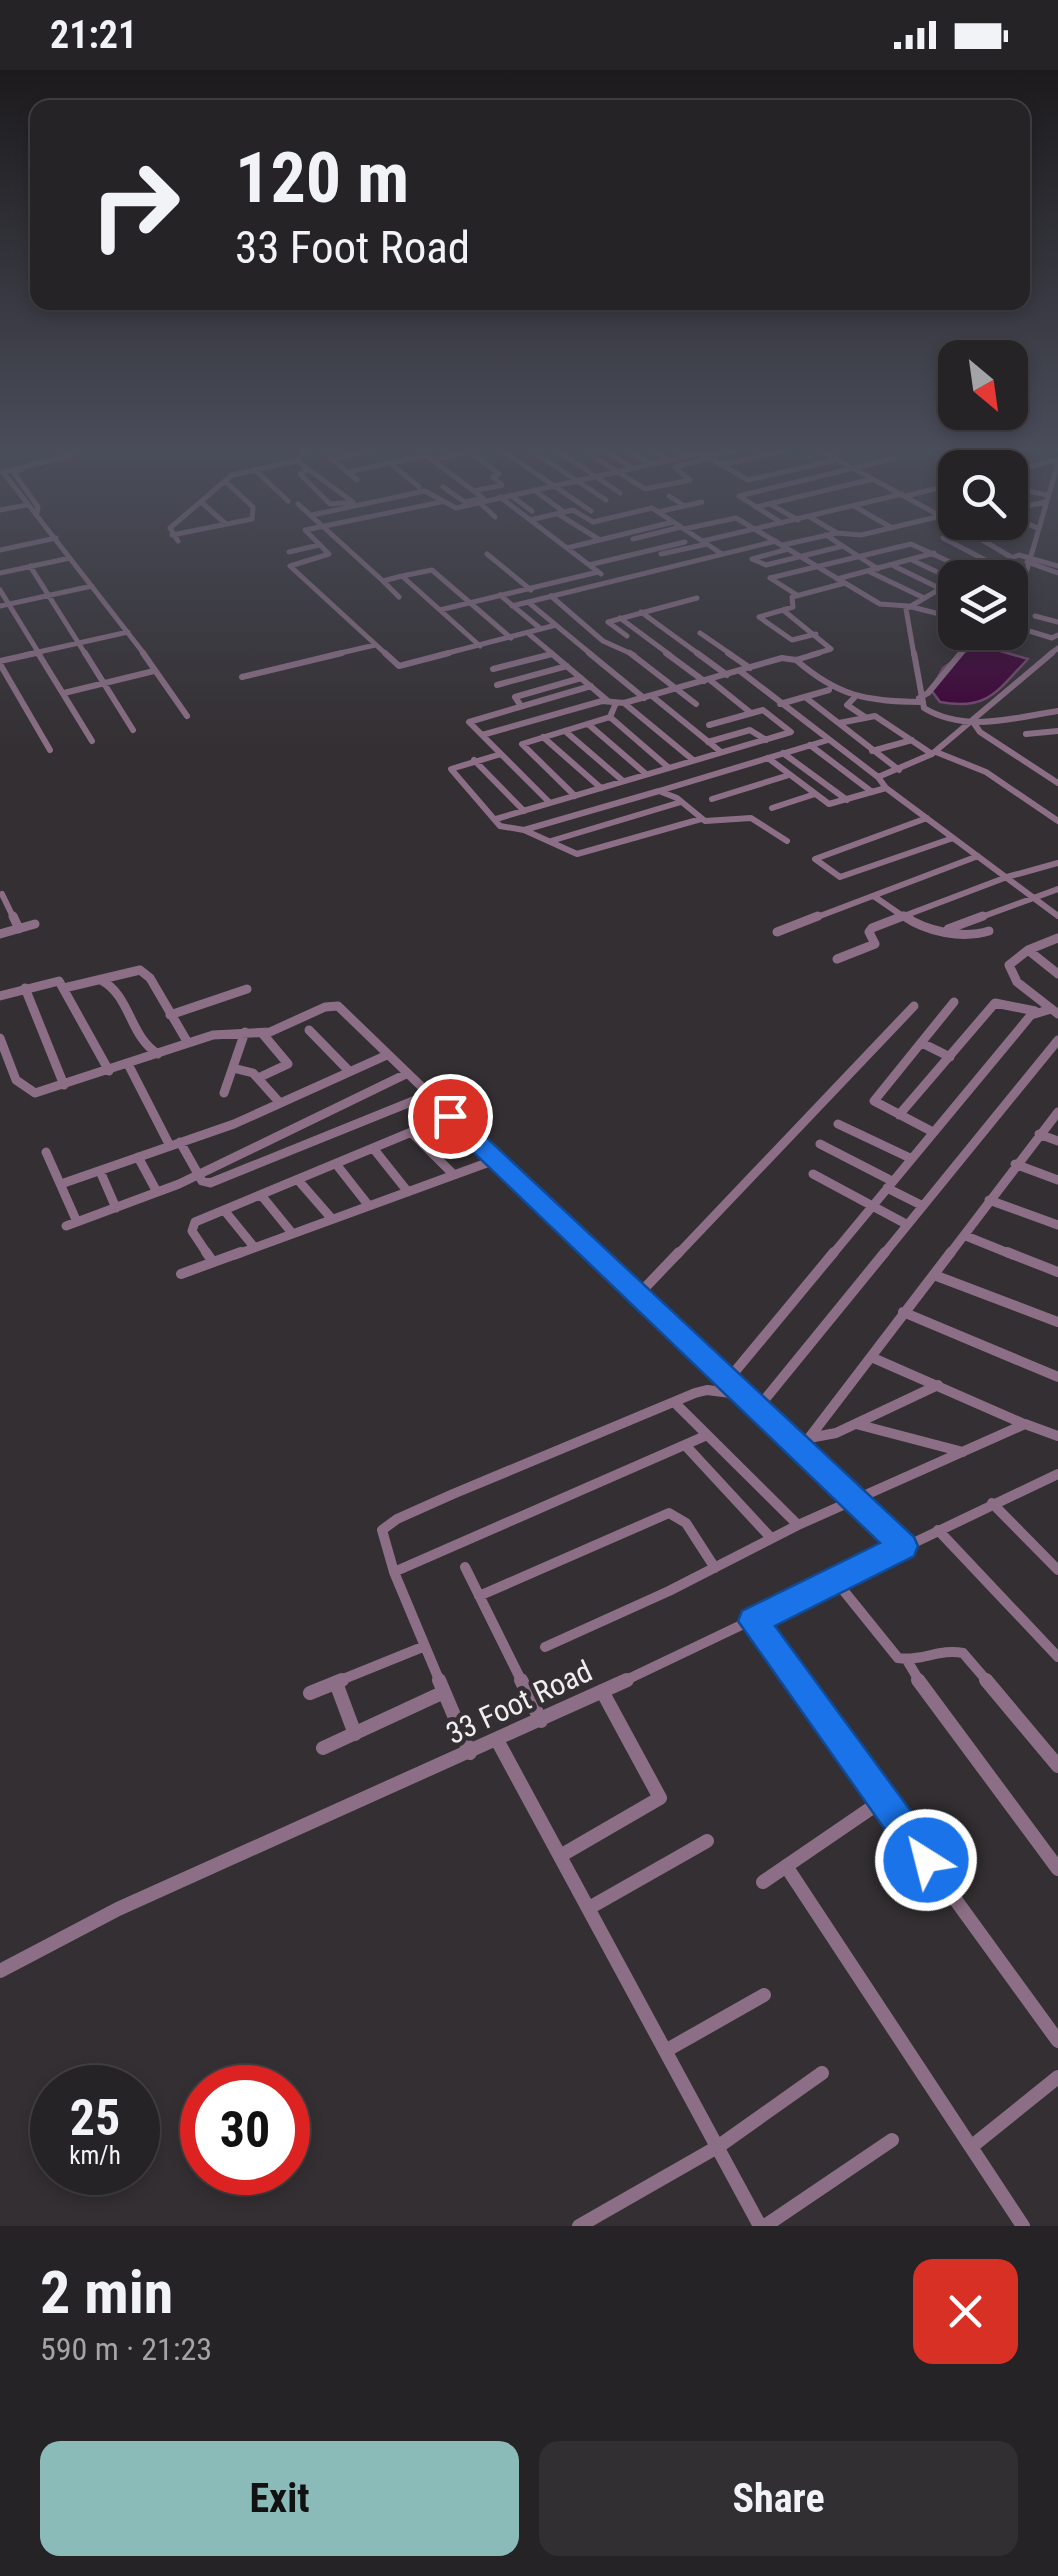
<!DOCTYPE html>
<meta charset="utf-8">
<style>
body{margin:0;font-family:"Roboto Condensed",sans-serif;background:#322f32;color:#f1f3f6;height:100vh;display:flex;flex-direction:column;font-size:38px;white-space:nowrap}
*{box-sizing:border-box;margin:0}
p{font-size:32px;color:#a4a4a7}
.icon{flex:none;width:55px;height:55px;fill:none;stroke:currentColor;stroke-width:2;stroke-linecap:round;stroke-linejoin:round}
.map{position:relative;height:2156px;overflow:hidden}
.details{display:flex;flex-direction:column;background:#262326;flex:1}
.details>*{flex:none}
.top-card{position:absolute;left:30px;top:30px;width:1000px;height:210px;border-radius:20px;box-shadow:0 5px 15px #0003,0 0 0 2px #424043;background:#262326;color:#f1f3f6;overflow:hidden}
.needle{width:65px;rotate:151deg}
.tools{position:absolute;left:938px;top:270px;display:grid;gap:20px}
.tools a{display:grid;place-items:center;width:90px;height:90px;border-radius:20px;background:#262326;box-shadow:0 5px 15px #0003,0 0 0 2px #424043;font-size:50px}
.speed{position:absolute;left:30px;top:1995px;display:flex;gap:20px;font-size:50px;font-weight:700;text-align:center}
.speed>*{display:grid;place-content:center;width:130px;height:130px;border-radius:50%;background:#262326;box-shadow:0 5px 15px #0003,0 0 0 2px #424043;line-height:1}
.speed small{font-size:25px;font-weight:400}
.speed .limit{border:15px solid #d22;background:#fff;color:#111}
.pin{position:absolute;display:grid;place-items:center;width:85px;height:85px;color:#fff;margin:-42px;border:5px solid #fff;border-radius:50%;box-shadow:0 2px 10px #0007}
.me{position:absolute;width:110px;margin:-55px;rotate:324deg;stroke-linejoin:round;filter:drop-shadow(0 0 8px #0008)}
.turn{display:flex;align-items:center;gap:35px;height:210px;padding:0 40px;font-size:45px}
.turn .icon{width:130px;height:130px;stroke-width:2.5}
.turn b{display:block;font-size:70px;line-height:85px}
.round{display:grid;place-items:center;flex:none;width:105px;height:105px;border-radius:20px;background:#322f32}
.headline{display:flex;align-items:center;justify-content:space-between;height:170px;padding:0 40px}
h1{font-size:60px;font-weight:700;line-height:75px}
.button{display:flex;gap:20px;margin-top:auto;padding:20px 40px}
.button a{flex:1;height:115px;border-radius:20px;background:#8bbbb9;color:#111;font-size:40px;font-weight:700;line-height:115px;text-align:center}
.button a+a{background:#322f32;color:#f1f3f6}
.status{display:flex;justify-content:space-between;align-items:center;height:70px;padding:0 50px;background:#262326;direction:ltr}
.status svg{height:28px;fill:currentColor}
.map>svg:first-child{display:block}
.water{fill:#3d0137;stroke:#73486e;stroke-width:2.5}
.lines{fill:none;stroke-linecap:round;stroke-linejoin:round}
.minor-far4{stroke:#8c6f86;stroke-width:5}
.minor-far3{stroke:#8c6f86;stroke-width:6}
.minor-far2{stroke:#8c6f86;stroke-width:9}
.minor-far1{stroke:#8c6f86;stroke-width:10}
.minor{stroke:#8c6f86;stroke-width:14}
.route{fill:#1a73e8;stroke:#114b97;stroke-width:2.5}
.labels{text-anchor:middle;dominant-baseline:central;stroke-width:9;stroke-linejoin:round;paint-order:stroke}
.near-street-label{font-size:30px;fill:#f1eef0;stroke:#332f32}
</style>
<div class="status"><b>21:21</b><svg viewBox="0 0 49 12"><path d="M0 12V9h3v3zM5 12V6h3v6zM10 12V3h3v9zM15 12V0h3v12zM26 1h20v11H26zM47 4h2v5h-2z"/></svg></div>
<div class="map">
<svg width="1058" height="2156" viewBox="0 0 1058 2156">
<rect width="100%" height="100%" fill="#332f32"/>
<path class="water" d="M 976,574 L 1028,589 C 997,621 988,641 940,632 L 931,620 L 943,598 Z"/>
<g class="lines">
<path class="minor-far4" d="M 70,377 L 73,385 L 3,402 L 145,585
M 318,377 L 357,410
M 415,377 L 483,428 L 465,432 L 443,417
M 464,377 L 499,404 L 493,407 L 502,415 L 474,421
M 497,377 L 591,441
M 526,377 L 606,430
M 552,377 L 620,423
M 578,377 L 645,419 L 690,410 L 674,397 L 709,388
M 599,377 L 632,398
M 623,377 L 650,394
M 668,377 L 685,387
M 691,377 L 748,410 L 837,390
M 814,377 L 955,454 L 963,452
M 648,378 L 667,390
M 706,386 L 749,377
M 331,389 L 389,377
M 432,390 L 471,382
M 297,391 L 353,432 L 330,434 L 300,404 L 307,400
M 390,393 L 419,417
M 720,395 L 801,377
M 22,399 L 14,403 L 38,437 L 37,443
M 255,400 L 288,431
M 1010,401 L 1058,390
M 347,402 L 426,386
M 1010,417 L 1047,425
M 534,420 L 564,442
M 510,425 L 532,441
M 669,426 L 685,436
M 906,426 L 955,414
M 500,427 L 601,504
M 201,432 L 226,454
M 479,432 L 495,447
M 298,434 L 383,511 L 402,506 L 480,576
M 770,434 L 798,450
M 854,436 L 892,458
M 756,437 L 873,409
M 0,440 L 27,435
M 1010,440 L 1045,432
M 658,442 L 702,432
M 558,444 L 600,470
M 312,445 L 425,421 L 456,438 L 701,383
M 1010,445 L 1039,459
M 530,450 L 573,440 L 593,452 L 652,438 L 722,484
M 782,453 L 739,426 L 895,388
M 955,454 L 1011,487
M 684,459 L 736,448 L 880,534 L 908,536 L 955,548
M 837,463 L 861,465 L 941,446
M 172,465 L 252,449 L 253,437 L 225,411
M 826,465 L 878,499
M 943,468 L 993,494
M 633,469 L 681,457
M 178,471 L 170,458 L 232,405 L 297,391 L 310,377
M 703,471 L 902,424
M 783,475 L 837,463 L 810,447
M 567,478 L 673,452
M 788,479 L 752,489 L 766,495 L 843,476
M 0,480 L 56,468
M 289,482 L 319,475
M 487,484 L 531,520
M 661,484 L 707,474
M 912,490 L 954,510
M 1027,492 L 1058,503
M 589,495 L 685,472
M 892,495 L 939,518
M 30,496 L 86,585
M 870,502 L 922,527
M 0,503 L 70,488
M 402,506 L 432,500 L 511,568
M 770,508 L 911,474 L 972,502
M 770,508 L 797,525
M 960,508 L 1019,485 L 1058,496
M 837,509 L 934,483
M 383,511 L 399,527
M 0,520 L 40,585
M 500,525 L 541,559
M 1010,525 L 1024,510 L 1058,393
M 551,526 L 603,571 L 634,585
M 528,532 L 592,585
M 0,536 L 92,516
M 512,536 L 776,471
M 440,540 L 598,502
M 783,540 L 831,579 L 811,585
M 641,542 L 700,585
M 1035,546 L 1058,552
M 620,548 L 670,585
M 1010,555 L 1052,568 L 1058,565
M 700,563 L 732,585
M 529,564 L 554,585
M 816,564 L 792,570 L 759,547 L 793,537 L 792,527 L 845,513
M 627,566 L 608,552 L 697,528
M 25,585 L 128,562
M 332,585 L 375,575
M 387,585 L 290,496 L 329,484 L 305,460 L 441,432
M 440,585 L 556,555
M 547,585 L 552,584
M 914,585 L 906,539 L 955,510
M 959,585 L 978,562
M 1049,585 L 1058,578"/>
<path class="minor-far3" d="M 38,583 L 92,671
M 85,583 L 133,660
M 143,583 L 187,646
M 385,583 L 399,596 L 449,583
M 551,583 L 608,631
M 589,583 L 644,628
M 630,583 L 696,634
M 666,583 L 704,611
M 697,583 L 727,605
M 728,583 L 750,598
M 914,583 L 924,638 C 965,663 1013,648 1058,641
M 1052,583 L 932,684 L 878,707 L 886,718 L 1058,846
M 796,590 C 839,627 866,631 921,632
M 0,591 L 36,583
M 0,594 L 50,680
M 493,599 L 552,584
M 740,601 L 878,707
M 242,607 L 342,583
M 710,610 L 751,643
M 497,615 L 567,596
M 64,623 L 154,601
M 652,626 L 721,682
M 805,627 L 899,700
M 854,628 L 847,635 L 865,647
M 919,628 L 928,623 L 961,583
M 624,633 L 693,690
M 780,634 L 829,620
M 521,636 L 515,627 L 581,608
M 610,647 L 669,698
M 973,652 L 980,662 L 1058,713
M 839,653 L 875,646 L 932,684
M 588,654 L 646,704
M 565,661 L 623,711
M 1026,664 L 1058,661
M 482,665 L 602,631 L 624,633 L 782,588 L 796,590 L 819,583
M 543,667 L 601,718
M 708,672 L 750,660 L 766,670
M 810,675 L 872,722
M 872,681 L 912,670
M 936,682 L 986,702 L 1058,751
M 783,683 L 847,730
M 501,684 L 451,699 L 500,756 L 524,760 L 577,784 L 701,749
M 768,688 L 829,734 L 886,718
M 474,690 L 524,741
M 659,721 L 828,670
M 575,726 L 522,674 L 610,647 L 616,633
M 712,729 L 789,705
M 550,733 L 469,652 L 591,616
M 772,738 L 815,724
M 927,748 L 815,789 L 840,807 L 953,768
M 496,749 L 791,662 L 763,640 L 709,655
M 524,760 L 659,721 L 677,728 L 705,751 L 751,748 L 787,771
M 551,771 L 681,732
M 2,824 L 14,849
M 875,827 L 907,849
M 812,849 L 978,786
M 896,849 L 1007,807 L 1058,793
M 976,849 L 1058,819"/>
<path class="minor-far2" d="M 13,846 L 19,859
M 904,846 C 927,862 962,869 989,861
M 948,859 L 983,846
M 777,862 L 818,846
M 0,864 L 35,854
M 1058,868 L 1028,880 L 1009,895 L 1017,912 L 1058,944
M 1028,880 L 1058,904
M 837,889 L 875,874 L 869,862 L 872,858 L 903,846
M 101,910 C 131,926 129,966 158,984
M 25,918 L 64,1015
M 64,918 L 140,900 L 150,908 L 188,973
M 0,926 L 59,911 L 109,1001
M 170,945 L 247,919
M 309,960 L 348,1000
M 0,968 L 16,1010 L 35,1023 L 213,965 L 270,962 L 325,937 L 338,936 L 596,1185
M 922,973 L 950,987
M 128,994 L 170,1076
M 233,998 L 253,1003 L 280,1033
M 258,1008 L 288,994 L 262,963
M 224,1023 L 245,962
M 899,1045 L 995,933 L 1035,941
M 838,1054 L 910,1088
M 931,1061 L 874,1031 L 954,932
M 411,1062 L 454,1105
M 1039,1064 L 1058,1071
M 180,1072 L 202,1111 L 210,1113 L 428,1025
M 820,1074 L 892,1111
M 373,1078 L 408,1122
M 46,1082 L 77,1152
M 138,1087 L 157,1122
M 336,1094 L 369,1136
M 1015,1094 L 1058,1110
M 100,1101 L 116,1138
M 813,1104 L 906,1154
M 298,1110 L 332,1149
M 61,1114 L 234,1054 L 387,985
M 887,1118 L 923,1136
M 261,1125 L 292,1163
M 989,1130 L 1058,1155
M 224,1140 L 254,1177
M 66,1156 L 179,1114 L 406,1004
M 966,1166 L 1013,1185
M 208,1185 L 192,1161 L 195,1152 L 450,1046
M 235,1185 L 495,1090
M 677,1185 L 914,936
M 832,1185 L 1031,945 L 1051,939
M 883,1185 L 1058,970
M 949,1185 L 1058,1042"/>
<path class="minor-far1" d="M 206,1182 L 213,1192
M 594,1182 L 757,1339
M 885,1182 L 757,1339 L 904,1476
M 1007,1182 L 1058,1202
M 181,1204 L 241,1182
M 934,1205 L 1058,1252
M 638,1225 L 679,1182
M 903,1242 L 1058,1307
M 871,1287 L 1024,1354
M 727,1311 L 834,1182
M 674,1332 L 798,1455
M 856,1354 L 963,1382
M 809,1368 L 836,1363 L 938,1315
M 685,1375 L 771,1468
M 798,1377 L 809,1368 L 951,1182
M 992,1433 L 1058,1500
M 938,1460 L 1058,1587
M 465,1497 L 522,1612
M 394,1502 L 705,1366
M 835,1510 L 898,1588 C 921,1592 940,1578 963,1583 L 988,1612
M 479,1526 L 669,1443 L 686,1453 L 715,1498
M 753,1551 L 798,1612
M 545,1577 L 669,1521 L 798,1455 L 1025,1354 L 1058,1366
M 908,1592 L 920,1612
M 336,1612 L 425,1576
M 440,1612 L 394,1502 L 382,1460 L 397,1449 L 453,1424 L 695,1323 L 707,1320 L 739,1324
M 622,1612 L 1058,1404"/>
<path class="minor" d="M 439,1610 L 470,1683
M 521,1610 L 541,1651
M 796,1610 L 1058,1971
M 918,1610 L 1058,1799
M 986,1610 L 1058,1696
M 336,1613 L 355,1664
M 310,1623 L 342,1610
M 497,1670 L 760,2156
M 323,1678 L 444,1622
M 560,1786 L 660,1728 L 602,1621
M 786,1796 L 1023,2156
M 763,1812 L 883,1730
M 589,1838 L 707,1771
M 0,1901 L 118,1839 L 627,1610
M 667,1980 L 764,1925
M 971,2077 L 1058,2007
M 579,2156 L 719,2076 L 822,2003
M 765,2156 L 892,2070"/>
</g>
<linearGradient id="sky" x2="0" y2="1"><stop stop-color="#1c1a1c"/><stop offset="0.56" stop-color="#4a4d5a"/><stop offset="1" stop-color="#4a4d5a" stop-opacity="0"/></linearGradient>
<rect width="1058" height="679" fill="url(#sky)"/>
<path class="route" d="M 450,1038 L 458,1041 L 914,1467 L 918,1476 L 914,1486 L 775,1556 L 938,1778 L 943,1790 L 938,1802 L 926,1807 L 915,1802 L 738,1551 L 742,1541 L 880,1473 L 442,1052 L 439,1046 Z"/>
<g class="labels">
<g class="near-street-label">
<text transform="translate(519 1632) rotate(-25)">33 Foot Road</text>
</g>
</g>
</svg>
<div class="tools">
<a><svg class="needle" viewBox="-14 -14 28 28"><path d="M0-13l5 13h-10z" fill="#e53935"/><path d="M0 13l5-13h-10z" fill="#a4a4a7"/></svg></a>
<a><svg class="icon" aria-label="search" viewBox="0 0 24 24"><circle cx="10" cy="10" r="6"/><path d="M15 15l6 6"/></svg></a>
<a><svg class="icon" aria-label="layers" viewBox="0 0 24 24"><path d="M12 4l9 5-9 5-9-5zM3 14l9 5 9-5"/></svg></a>
</div>
<div class="speed"><div>25<small>km/h</small></div><div class="limit">30</div></div>
<div class="pin" style="left:450px;top:1046px;background:#d93025"><svg class="icon" aria-label="arrive" viewBox="0 0 24 24"><path d="M6 21V4h12l-3 4 3 4H6"/></svg></div>
<svg class="me" style="left:926px;top:1790px" viewBox="-20 -20 40 40"><circle r="17" fill="#1a73e8" stroke="#fff" stroke-width="3"/><path d="M0-11L8 9 0 5-8 9z" fill="#fff"/></svg>
<div class="top-card">
<div class="turn"><svg class="icon" aria-label="right" viewBox="0 0 24 24"><path d="M7 20v-9h11M14 6l5 5-5 5"/></svg><div><b>120 m</b>33 Foot Road</div></div>
</div>
</div>
<section class="details">
<div class="headline"><div><h1>2 min</h1><p>590 m · 21:23</p></div><a class="round" style="background:#d93025;color:#fff"><svg class="icon" aria-label="close" viewBox="0 0 24 24"><path d="M6 6l12 12M18 6L6 18"/></svg></a></div>
<div class="button"><a>Exit</a><a>Share</a></div>
</section>
